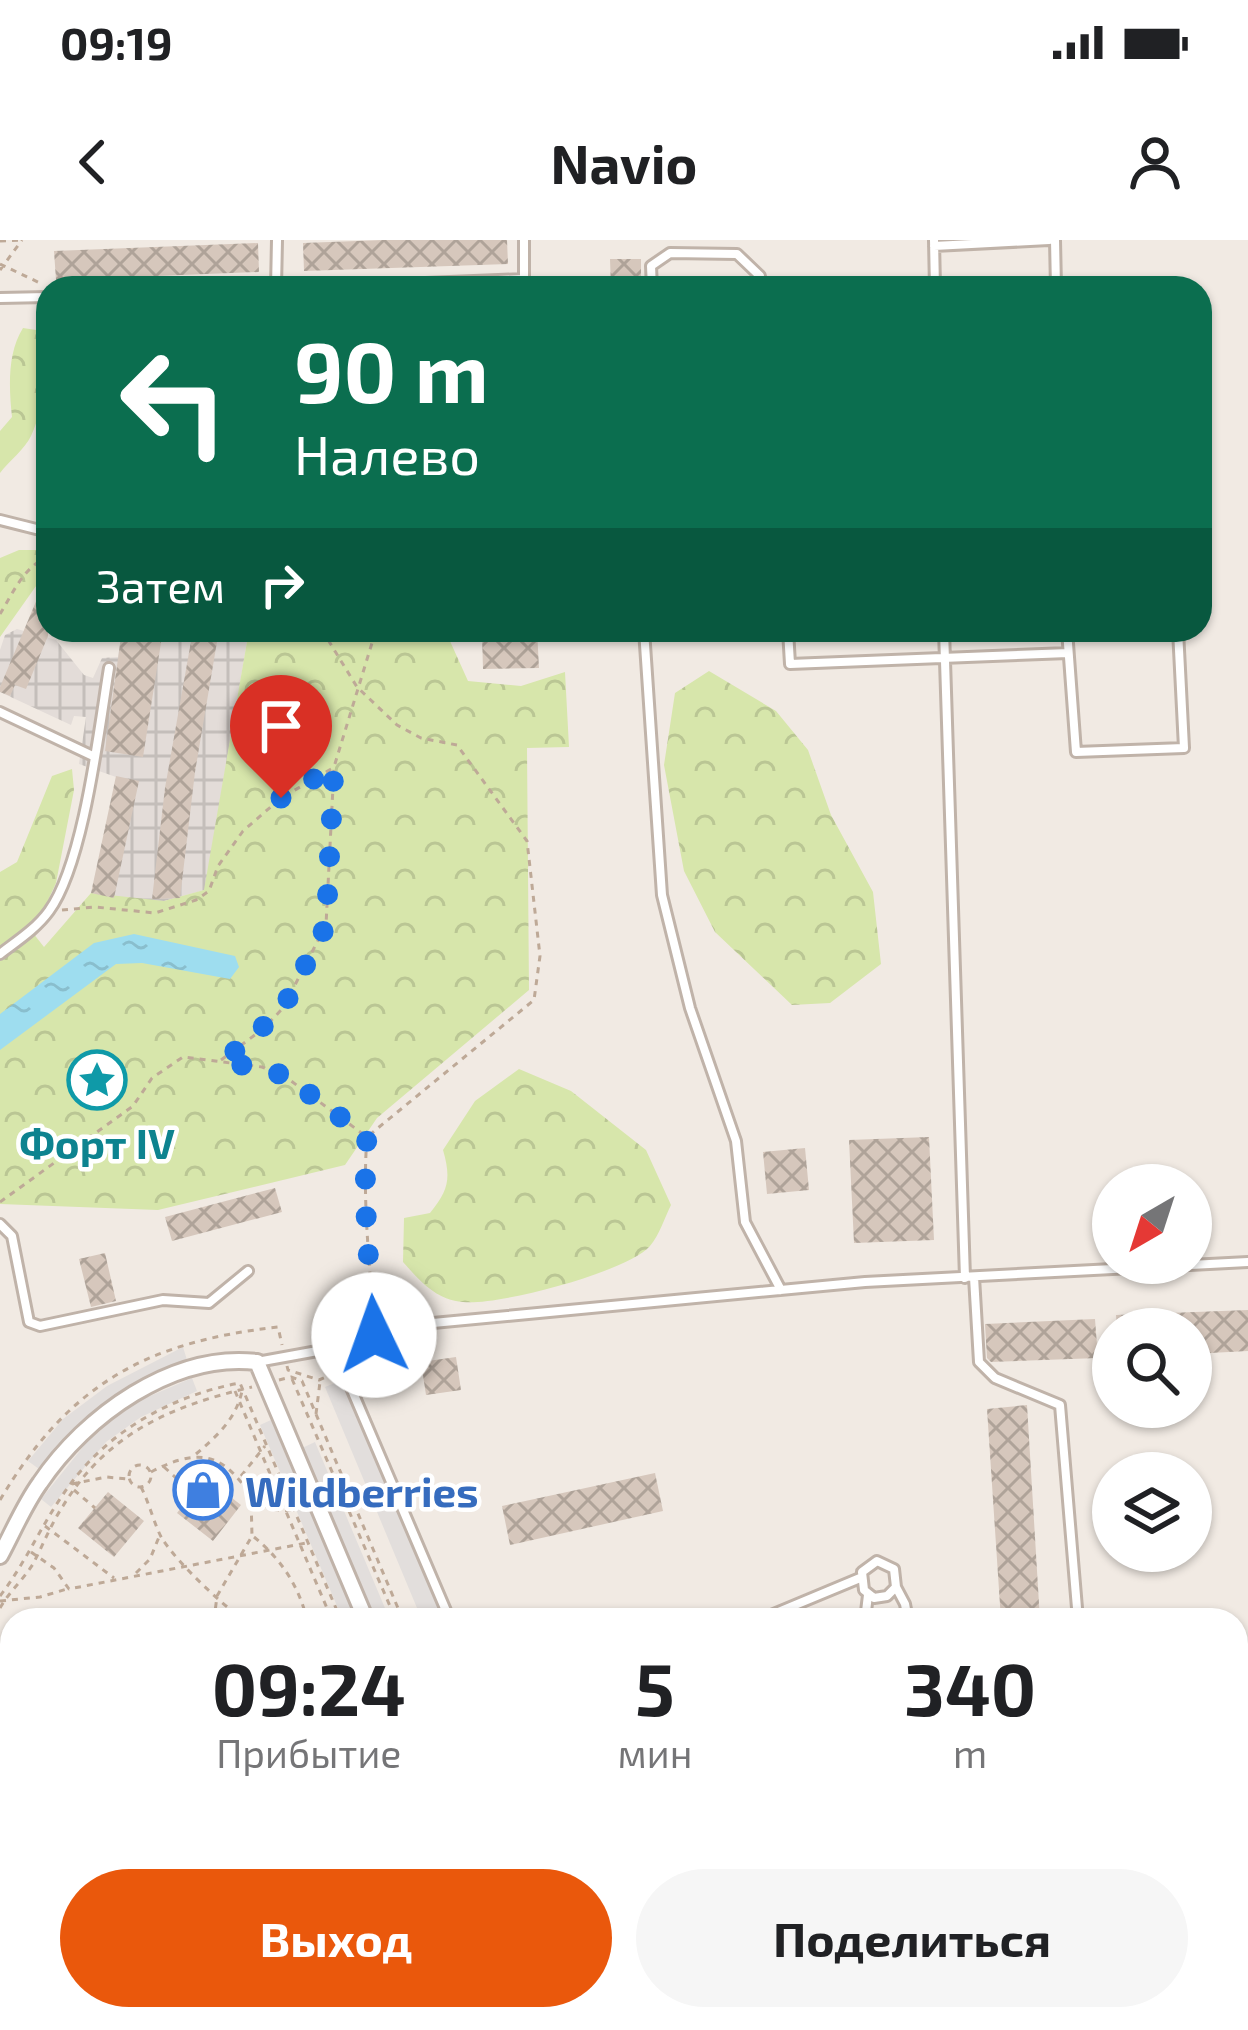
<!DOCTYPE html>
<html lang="ru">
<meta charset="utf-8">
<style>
body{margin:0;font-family:"Exo 2",sans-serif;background:#f6f6f6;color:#202124;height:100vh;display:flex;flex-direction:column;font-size:45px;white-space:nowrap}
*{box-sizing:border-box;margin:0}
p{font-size:39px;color:#757577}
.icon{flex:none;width:66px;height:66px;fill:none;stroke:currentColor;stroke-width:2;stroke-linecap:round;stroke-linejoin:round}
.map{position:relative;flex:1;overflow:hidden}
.panel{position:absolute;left:0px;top:1368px;width:1248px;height:423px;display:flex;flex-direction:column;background:#fff;border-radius:36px 36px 0 0;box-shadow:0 3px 9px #0004}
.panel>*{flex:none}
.hud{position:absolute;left:36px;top:36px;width:1176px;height:366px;border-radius:36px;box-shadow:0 3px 9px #0004;background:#0b6e4f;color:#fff;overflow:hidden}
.needle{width:78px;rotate:219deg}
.tools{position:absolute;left:1092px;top:924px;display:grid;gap:24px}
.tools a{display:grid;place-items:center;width:120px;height:120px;border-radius:50%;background:#fff;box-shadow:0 3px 9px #0004;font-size:60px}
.pin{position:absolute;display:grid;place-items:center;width:102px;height:102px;color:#fff;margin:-123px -51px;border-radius:50% 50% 50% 0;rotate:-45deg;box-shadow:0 0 12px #0007}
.pin .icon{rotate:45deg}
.me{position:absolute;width:132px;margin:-66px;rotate:357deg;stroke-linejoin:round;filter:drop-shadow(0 0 9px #0008)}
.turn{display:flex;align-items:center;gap:42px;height:252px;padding:0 60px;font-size:54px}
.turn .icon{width:156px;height:156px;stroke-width:2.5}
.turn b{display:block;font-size:84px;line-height:102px}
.then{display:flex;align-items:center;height:114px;padding:0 60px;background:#0003;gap:24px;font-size:45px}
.eta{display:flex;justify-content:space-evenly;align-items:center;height:204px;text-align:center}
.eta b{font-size:72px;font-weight:700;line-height:84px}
.button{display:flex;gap:24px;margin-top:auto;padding:24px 60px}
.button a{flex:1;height:138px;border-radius:72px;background:#ea580c;color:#fff;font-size:48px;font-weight:700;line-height:138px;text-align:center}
.button a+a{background:#f6f6f6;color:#202124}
.status{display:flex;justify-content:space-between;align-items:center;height:84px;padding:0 60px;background:#fff;direction:ltr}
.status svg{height:33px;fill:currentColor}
header{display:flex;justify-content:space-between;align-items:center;height:156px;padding:0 60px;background:#fff;font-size:54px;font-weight:700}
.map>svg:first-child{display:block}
.industrial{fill:url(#industrial-grid)}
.forest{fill:url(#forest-crowns)}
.parking{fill:#e2dedc}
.water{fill:url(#water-ripples)}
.building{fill:url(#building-cross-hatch)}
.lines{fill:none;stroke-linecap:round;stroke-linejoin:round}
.lane-casing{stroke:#c0b3a9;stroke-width:14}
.street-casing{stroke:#c0b3a9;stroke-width:20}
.path{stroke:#bea997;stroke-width:3;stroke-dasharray:6 6;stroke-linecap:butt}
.lane{stroke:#fff;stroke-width:8}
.street{stroke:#fff;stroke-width:14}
.route{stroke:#1a73e8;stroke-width:21;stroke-dasharray:0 37.8}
.labels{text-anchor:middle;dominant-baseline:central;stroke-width:9;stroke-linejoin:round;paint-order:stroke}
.culture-label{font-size:42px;font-weight:bold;fill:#0d838f;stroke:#fff}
.shop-label{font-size:42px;font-weight:bold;fill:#366cbe;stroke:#fff;text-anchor:start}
</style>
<div class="status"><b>09:19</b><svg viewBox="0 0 49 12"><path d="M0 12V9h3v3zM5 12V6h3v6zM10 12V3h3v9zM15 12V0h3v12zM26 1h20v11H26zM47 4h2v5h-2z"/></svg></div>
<header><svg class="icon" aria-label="back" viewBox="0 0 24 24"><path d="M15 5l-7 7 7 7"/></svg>Navio<svg class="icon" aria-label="person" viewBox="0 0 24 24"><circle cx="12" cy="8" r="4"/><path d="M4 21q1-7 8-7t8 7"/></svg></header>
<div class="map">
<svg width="1248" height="1790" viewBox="0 0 1248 1790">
<defs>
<pattern id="industrial-grid" width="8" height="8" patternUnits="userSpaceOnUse" patternTransform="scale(3)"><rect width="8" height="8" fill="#e3dcd8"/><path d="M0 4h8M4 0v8" fill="none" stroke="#c4beba"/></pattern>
<pattern id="forest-crowns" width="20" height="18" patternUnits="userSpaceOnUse" patternTransform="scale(3)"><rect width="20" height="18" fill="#d7e6ab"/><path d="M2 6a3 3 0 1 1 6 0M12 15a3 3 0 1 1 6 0" fill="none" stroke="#bac694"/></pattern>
<pattern id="water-ripples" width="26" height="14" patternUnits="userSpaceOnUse" patternTransform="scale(3)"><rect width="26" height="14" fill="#9eddef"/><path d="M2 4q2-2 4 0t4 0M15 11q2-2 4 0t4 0" fill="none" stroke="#89becd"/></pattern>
<pattern id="building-cross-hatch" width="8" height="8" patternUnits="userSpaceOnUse" patternTransform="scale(3)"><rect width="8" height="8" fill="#d6c7bc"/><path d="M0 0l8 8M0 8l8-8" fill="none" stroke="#afa399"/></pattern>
</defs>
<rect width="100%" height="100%" fill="#f1eae3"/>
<path class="industrial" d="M 17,389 L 56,400 L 84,435 L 93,438 L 102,418 L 118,417 L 122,390 L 249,390 L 205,650 L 164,661 L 114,658 L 116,537 L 79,524 L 86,477 L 74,476 L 71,485 L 0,452 L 0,410 L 5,395 Z"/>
<path class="forest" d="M 23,88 L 36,90 C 47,118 45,168 31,196 C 25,209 9,221 0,233 L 0,191 L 12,177 C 9,149 7,113 23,88 Z
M 19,310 L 48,310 L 48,337 L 41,339 L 0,397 L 0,318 Z
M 249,390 L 445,390 L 468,441 L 521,446 L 565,432 L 569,507 L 527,508 L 529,750 L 377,878 L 345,925 L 158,970 L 0,964 L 0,632 L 17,622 L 52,536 L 72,529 L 74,550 L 56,643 L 33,693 L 44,707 L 91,653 L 164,661 L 204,650 Z
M 709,431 L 776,471 L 808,510 L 831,575 L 873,652 L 881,724 L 830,763 L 792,765 L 715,692 L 684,631 L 664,525 L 675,453 Z
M 519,829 L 571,851 L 646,910 L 671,965 C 665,977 659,996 650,1006 C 627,1032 498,1066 463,1062 C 436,1060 420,1041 403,1022 L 404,978 L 430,973 C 449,950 451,938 443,910 L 475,861 Z"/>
<path class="parking" d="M 183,1107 L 187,1120 L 115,1156 L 77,1186 L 39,1229 L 28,1221 L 63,1179 L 107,1146 Z
M 192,1138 L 197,1151 L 141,1177 L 106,1202 L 51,1267 L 41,1259 L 87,1202 L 115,1178 L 143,1159 Z
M 345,1139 L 447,1380 L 422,1380 L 325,1147 Z
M 271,1180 L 357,1380 L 343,1380 L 260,1185 Z
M 315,1202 L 390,1380 L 372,1380 L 300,1209 Z"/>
<path class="water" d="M 134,694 L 235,716 L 239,727 L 230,739 L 142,723 L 116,724 L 0,810 L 0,774 L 94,703 Z"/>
<path class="building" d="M 383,0 L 507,0 L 508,24 L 304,31 L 303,3 Z
M 258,3 L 259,32 L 56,40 L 54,11 Z
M 610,19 L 641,19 L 641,48 L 611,48 Z
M 48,333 L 48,396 L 26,449 L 15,445 L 10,456 L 0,452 L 0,447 Z
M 122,390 L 163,390 L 143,517 L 105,511 Z
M 193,390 L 219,390 L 195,532 L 180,658 L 152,659 L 165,548 Z
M 504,390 L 537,390 L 539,428 L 483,429 L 482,396 L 504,396 Z
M 116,536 L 139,541 L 114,658 L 91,653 Z
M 929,897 L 934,1000 L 854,1003 L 849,900 Z
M 805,908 L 809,950 L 767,954 L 763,912 Z
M 275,948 L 282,972 L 172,1001 L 165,977 Z
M 105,1013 L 116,1061 L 91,1067 L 79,1019 Z
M 1248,1070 L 1248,1111 L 1191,1114 L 1191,1089 L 1117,1089 L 1116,1075 Z
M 1095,1079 L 1098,1118 L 991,1122 L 987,1118 L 985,1084 Z
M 456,1117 L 461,1150 L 426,1155 L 421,1122 Z
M 1027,1165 L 1040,1380 L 1001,1380 L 987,1169 Z
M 655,1233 L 663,1271 L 510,1305 L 502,1266 Z
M 205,1237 L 241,1265 L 213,1301 L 177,1273 Z
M 108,1252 L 144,1281 L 114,1317 L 78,1288 Z
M 1248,1485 L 1248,1685 L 1236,1686 L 1236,1487 Z"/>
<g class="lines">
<defs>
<path id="lane" d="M 934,0 L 935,48
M 1055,0 L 1056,48
M 934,6 L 1049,0
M 276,48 L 277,0
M 304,48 L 524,39 L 524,0
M 652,48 L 651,26 L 670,13 L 737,14 L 760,36 L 760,48
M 0,58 L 48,57
M 0,280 L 48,292
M 644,390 L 662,655 L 690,768 L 736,901 L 745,982 L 781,1050
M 788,390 L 790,424 L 1068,413
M 944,390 L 965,1038
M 1067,390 L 1076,512 L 1184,508 L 1178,390
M 0,472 L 95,517
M 0,714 C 17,701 36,689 49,671 C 84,623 99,489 109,428
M 0,984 L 12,996 L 29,1082 L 40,1086 L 163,1060 L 209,1063 L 248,1031
M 974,1037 L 979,1122 L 995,1138 L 1060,1165 L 1078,1380
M 334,1108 L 450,1380
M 257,1122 L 334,1108 L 433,1083 L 865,1042 L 1248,1022
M 896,1347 L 887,1356 L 874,1358 L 864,1350 L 862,1332 L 877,1321 L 894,1329 L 896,1347 L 905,1364 L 908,1380
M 759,1380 L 860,1338
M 865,1380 L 868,1355
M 1236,1455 L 1248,1455
M 1236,1697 L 1248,1696
M 1110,1779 L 1111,1790
M 567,1790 L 594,1779
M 615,1790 L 616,1779"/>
<path id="street" d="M 0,1316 C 13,1292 24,1265 40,1243 C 85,1176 173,1112 257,1122 L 366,1380
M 538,1779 L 543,1790"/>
</defs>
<use href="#lane" class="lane-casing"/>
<use href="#street" class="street-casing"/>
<path class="path" d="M 0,1 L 21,0
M 0,24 L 42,44
M 0,30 L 22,0
M 0,374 C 13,353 24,326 48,317
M 322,390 L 357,447 L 397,485 L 421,498 L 457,505 L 527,601 L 540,716 L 534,760 L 367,897 C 362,961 370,1024 374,1089
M 62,670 L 95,667 L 155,673 L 196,660 L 209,651 L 218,626 L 243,591 L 281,558 L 333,528
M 221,820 L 263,789 L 283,768 L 326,685 L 334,527 L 376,390
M 0,962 L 133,866 L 152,838 L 183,817 L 262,827 L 283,835 L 367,897
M 287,1126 L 288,1130 L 319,1140 L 331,1135
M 292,1139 L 396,1380
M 279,1140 L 291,1137 L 302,1141 L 403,1380
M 235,1151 L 332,1380
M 316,1174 L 320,1142
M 196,1214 C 217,1196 236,1179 242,1151
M129 1236a11 11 0 1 1 22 0a11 11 0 1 1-22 0Z
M 164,1227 L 193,1253
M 151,1232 C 246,1181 234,1280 292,1270
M 241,1236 L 265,1206
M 72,1244 L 106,1237 L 129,1239
M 141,1247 C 149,1262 156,1290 163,1300 C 178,1323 221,1364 244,1380
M 74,1250 L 95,1268
M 0,1260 C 69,1144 146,1102 278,1087 L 282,1105
M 45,1286 L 114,1338
M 254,1297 C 281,1319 299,1346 307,1380
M 31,1312 L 54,1328 L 69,1349 L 306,1303
M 136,1333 L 150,1319 L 159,1297
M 0,1356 C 27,1321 43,1281 69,1246 C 109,1190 174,1155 240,1143 L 341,1380
M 0,1361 L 40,1357 L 67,1349
M 0,1368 C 9,1352 23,1340 33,1324 C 43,1305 51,1284 63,1266 C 108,1192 172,1166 252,1147
M 214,1380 L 217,1356 L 252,1296 L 251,1257
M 820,1380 L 842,1370
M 0,1435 L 12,1482
M 0,1462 L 12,1506
M 239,1779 L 244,1790
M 247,1779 L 251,1790
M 263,1779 L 268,1790
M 355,1779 L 359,1790
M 349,1790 L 351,1779
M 503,1790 L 515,1784"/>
<use href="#lane" class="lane"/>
<use href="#street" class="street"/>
</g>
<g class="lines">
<path class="route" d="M 281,558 L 334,527 L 326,686 L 283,768 L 240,808 L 221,820 L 284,835 L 367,897 C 362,963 370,1028 374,1095"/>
</g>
<defs>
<symbol id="sight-ring" viewBox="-11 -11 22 22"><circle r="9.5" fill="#fff" stroke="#0f9aa8" stroke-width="1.5"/><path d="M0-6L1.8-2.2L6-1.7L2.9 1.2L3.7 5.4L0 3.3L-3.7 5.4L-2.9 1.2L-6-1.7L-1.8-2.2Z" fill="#0f9aa8"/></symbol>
<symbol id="shop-ring" viewBox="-11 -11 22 22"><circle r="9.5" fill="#fff" stroke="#3f7fe0" stroke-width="1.5"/><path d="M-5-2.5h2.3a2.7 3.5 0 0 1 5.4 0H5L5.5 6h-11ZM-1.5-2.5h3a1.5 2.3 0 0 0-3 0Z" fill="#3f7fe0"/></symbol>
</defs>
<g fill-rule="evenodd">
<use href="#sight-ring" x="64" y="807" width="66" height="66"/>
<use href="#shop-ring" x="170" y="1217" width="66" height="66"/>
</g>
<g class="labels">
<g class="culture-label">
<text x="97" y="902">Форт IV</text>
</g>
<g class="shop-label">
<text x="245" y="1250">Wildberries</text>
</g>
</g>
</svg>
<div class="tools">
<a><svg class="needle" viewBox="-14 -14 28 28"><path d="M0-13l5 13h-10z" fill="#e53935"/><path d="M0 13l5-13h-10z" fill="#757577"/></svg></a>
<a><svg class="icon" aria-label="search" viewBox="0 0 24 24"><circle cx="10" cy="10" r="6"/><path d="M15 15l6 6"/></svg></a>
<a><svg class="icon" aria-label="layers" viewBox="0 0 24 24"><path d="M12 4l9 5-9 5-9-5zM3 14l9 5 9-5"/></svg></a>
</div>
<div class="pin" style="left:281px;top:558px;background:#d93025"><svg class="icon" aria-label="arrive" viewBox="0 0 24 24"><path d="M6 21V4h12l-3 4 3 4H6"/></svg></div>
<svg class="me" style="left:374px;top:1095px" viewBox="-20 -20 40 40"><circle r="19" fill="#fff"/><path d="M0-13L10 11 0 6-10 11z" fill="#1a73e8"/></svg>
<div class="hud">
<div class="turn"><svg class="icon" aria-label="left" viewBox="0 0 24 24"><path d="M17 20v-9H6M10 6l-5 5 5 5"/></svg><div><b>90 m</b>Налево</div></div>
<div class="then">Затем<svg class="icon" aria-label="right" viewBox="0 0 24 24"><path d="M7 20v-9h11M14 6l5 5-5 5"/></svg></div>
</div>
<section class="panel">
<div class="eta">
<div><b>09:24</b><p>Прибытие</p></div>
<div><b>5</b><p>мин</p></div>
<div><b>340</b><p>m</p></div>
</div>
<div class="button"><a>Выход</a><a>Поделиться</a></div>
</section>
</div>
